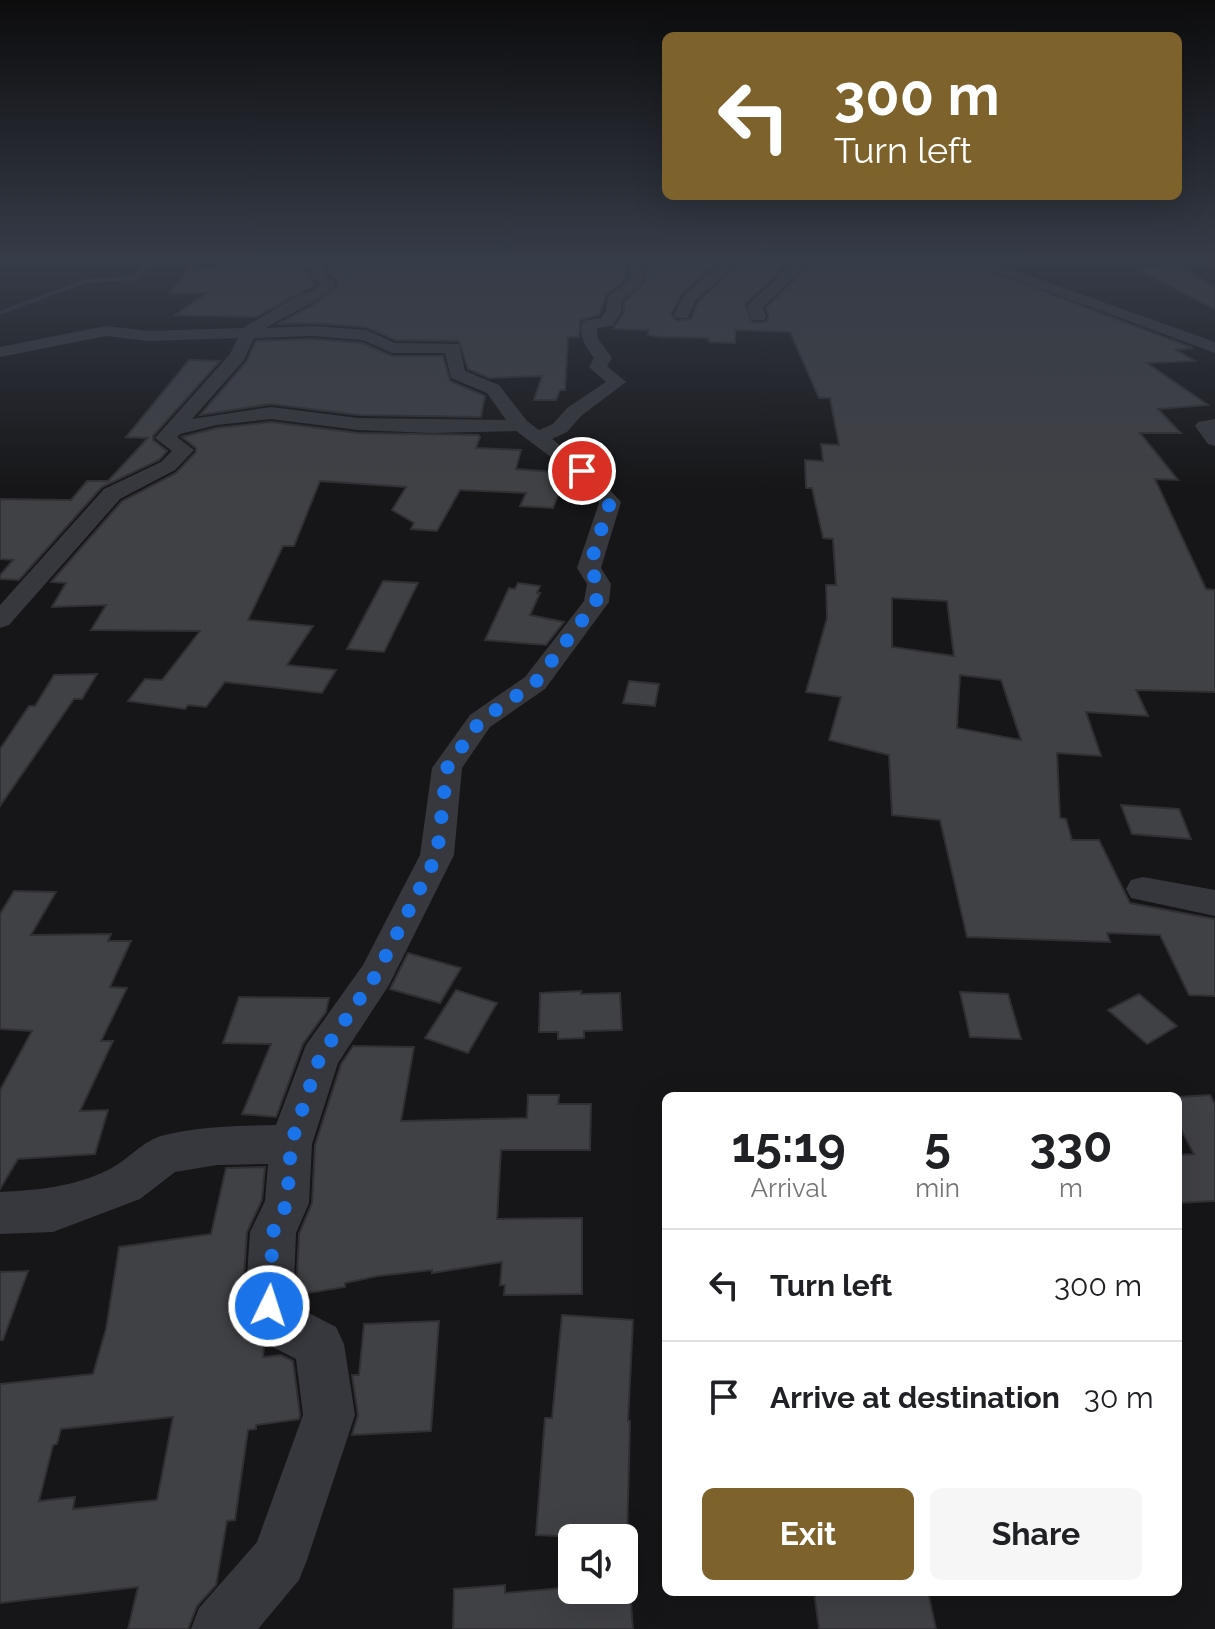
<!DOCTYPE html>
<style>
body{margin:0;font-family:Raleway,sans-serif;background:#f6f6f6;color:#202124;height:100vh;display:flex;flex-direction:column;font-size:30px;white-space:nowrap}
*{box-sizing:border-box;margin:0}
p{font-size:26px;color:#757577}
.icon{flex:none;width:44px;height:44px;fill:none;stroke:currentColor;stroke-width:2;stroke-linecap:round;stroke-linejoin:round}
.map{position:relative;flex:1;overflow:hidden}
.panel{position:absolute;left:662px;top:1092px;width:520px;height:504px;display:flex;flex-direction:column;background:#fff;border-radius:12px;box-shadow:0 8px 32px #0002}
.panel>*{flex:none}
.guide{position:absolute;left:662px;top:32px;width:520px;height:168px;border-radius:12px;box-shadow:0 8px 32px #0002;background:#7e622b;color:#fff;overflow:hidden}
.controls{position:absolute;left:558px;top:1524px;display:grid;gap:16px}
.controls a{display:grid;place-items:center;width:80px;height:80px;border-radius:12px;background:#fff;box-shadow:0 8px 32px #0002;font-size:40px}
.pin{position:absolute;display:grid;place-items:center;width:68px;height:68px;color:#fff;margin:-34px;border:4px solid #fff;border-radius:50%;box-shadow:0 2px 8px #0007}
.me{position:absolute;width:88px;margin:-44px;rotate:4deg;stroke-linejoin:round;filter:drop-shadow(0 0 6px #0008)}
.turn{display:flex;align-items:center;gap:28px;height:168px;padding:0 40px;font-size:36px}
.turn .icon{width:104px;height:104px;stroke-width:2.5}
.turn b{display:block;font-size:56px;line-height:68px}
.eta{display:flex;justify-content:space-evenly;align-items:center;height:136px;text-align:center}
.eta b{font-size:48px;font-weight:700;line-height:56px}
.button{display:flex;gap:16px;margin-top:auto;padding:16px 40px}
.button a{flex:1;height:92px;border-radius:12px;background:#7e622b;color:#fff;font-size:32px;font-weight:700;line-height:92px;text-align:center}
.button a+a{background:#f6f6f6;color:#202124}
ul{padding:0;list-style:none}
li{display:flex;align-items:center;gap:24px;height:112px;padding:0 40px;border-top:2px solid #e0e0e0}
li div{flex:1}
li b{display:block;font-size:30px}
li em{font-style:normal}
.map>svg:first-child{display:block}
.lines{fill:none;stroke-linecap:round;stroke-linejoin:round}
.stream{stroke:#2c353c;stroke-width:4}
.building{fill:#404145;stroke:#303034;stroke-width:2;fill-rule:evenodd}
.street{fill:#37383d;fill-rule:evenodd}
.route{stroke:#1a73e8;stroke-width:14;stroke-dasharray:0 25.2}
</style>
<div class="map">
<svg width="1215" height="1629" viewBox="0 0 1215 1629">
<rect width="100%" height="100%" fill="#161618"/>
<g class="lines">
<path class="stream" d="M 0,313 L 86,281 L 133,278 L 154,262"/>
</g>
<path class="building" d="M 225,262 L 278,262 L 309,271 L 309,278 L 316,284 L 256,317 L 175,315 L 209,292 L 170,293 L 190,267 L 218,268 Z
M 327,262 L 626,262 L 626,279 L 606,295 L 599,315 L 580,320 L 579,337 L 568,337 L 565,390 L 560,390 L 556,400 L 534,400 L 542,376 L 489,378 L 468,369 L 459,341 L 396,340 L 366,327 L 312,323 L 278,324 L 315,304 L 338,285 L 338,281 L 328,272 Z
M 646,262 L 718,262 L 681,294 L 671,314 L 676,321 L 691,319 L 698,302 L 742,262 L 789,262 L 745,304 L 752,323 L 766,322 L 769,316 L 766,308 L 813,262 L 966,262 L 1193,348 L 1176,350 L 1195,361 L 1147,363 L 1208,405 L 1158,409 L 1181,433 L 1140,433 L 1178,480 L 1155,479 L 1206,589 L 1215,590 L 1215,692 L 1136,690 L 1148,716 L 1086,712 L 1101,756 L 1057,753 L 1060,818 L 1066,819 L 1072,840 L 1099,840 L 1130,903 L 1215,919 L 1215,996 L 1189,995 L 1160,935 L 1107,933 L 1110,942 L 967,937 L 940,820 L 892,815 L 889,755 L 829,740 L 841,697 L 806,692 L 827,618 L 826,585 L 836,585 L 833,539 L 823,538 L 812,488 L 806,488 L 805,460 L 823,461 L 821,444 L 839,445 L 830,398 L 819,398 L 790,332 L 735,330 L 735,343 L 709,342 L 709,338 L 660,337 L 648,335 L 649,330 L 613,329 L 624,313 L 624,302 L 645,282 ZM 892,598 L 947,601 L 954,656 L 892,647 ZM 960,675 L 1001,680 L 1021,740 L 957,728 Z
M 1177,265 L 1215,287 L 1215,309 L 1136,268 Z
M 312,339 L 362,343 L 392,356 L 443,356 L 450,381 L 485,396 L 481,417 L 358,415 L 271,404 L 200,415 L 246,362 L 256,341 Z
M 189,360 L 220,361 L 153,436 L 153,440 L 167,451 L 159,460 L 102,487 L 19,580 L 0,579 L 0,575 L 13,560 L 0,559 L 0,499 L 71,500 L 87,481 L 108,481 L 148,438 L 126,437 Z
M 271,422 L 358,433 L 478,435 L 480,437 L 476,448 L 521,450 L 516,469 L 567,473 L 553,508 L 520,506 L 526,493 L 460,490 L 437,531 L 411,529 L 414,523 L 392,510 L 406,487 L 320,481 L 294,546 L 283,546 L 248,620 L 313,626 L 287,665 L 336,670 L 322,693 L 225,682 L 206,707 L 188,705 L 185,709 L 128,701 L 145,679 L 162,680 L 200,631 L 91,630 L 106,605 L 52,607 L 66,583 L 51,582 L 122,501 L 176,473 L 196,452 L 196,448 L 182,437 L 217,428 Z
M 383,581 L 418,583 L 384,652 L 347,649 Z
M 518,583 L 540,586 L 537,593 L 540,593 L 530,615 L 564,622 L 546,645 L 485,640 L 509,588 L 515,589 Z
M 97,674 L 82,699 L 74,699 L 0,806 L 0,749 L 29,706 L 35,706 L 54,675 Z
M 629,681 L 659,684 L 655,706 L 623,703 Z
M 1121,805 L 1179,809 L 1191,839 L 1132,834 Z
M 14,891 L 56,892 L 31,935 L 111,934 L 108,941 L 131,941 L 110,987 L 127,988 L 101,1041 L 113,1041 L 80,1111 L 108,1110 L 95,1154 L 18,1159 L 0,1189 L 0,1090 L 32,1031 L 0,1029 L 0,914 Z
M 408,953 L 461,968 L 440,1003 L 390,989 Z
M 456,990 L 497,1003 L 468,1053 L 425,1038 Z
M 581,991 L 581,994 L 620,993 L 622,1030 L 584,1031 L 584,1038 L 558,1039 L 558,1032 L 539,1032 L 540,993 Z
M 960,992 L 1008,994 L 1021,1039 L 970,1037 Z
M 1139,994 L 1177,1026 L 1147,1044 L 1108,1010 Z
M 239,997 L 329,998 L 326,1012 L 303,1044 L 276,1117 L 242,1114 L 271,1044 L 223,1043 Z
M 353,1046 L 414,1047 L 401,1121 L 527,1118 L 528,1095 L 559,1095 L 558,1104 L 591,1104 L 590,1150 L 501,1150 L 497,1219 L 582,1218 L 582,1294 L 504,1295 L 505,1285 L 500,1285 L 502,1262 L 432,1273 L 432,1270 L 378,1276 L 345,1283 L 345,1287 L 296,1295 L 299,1234 L 312,1203 L 315,1145 L 341,1064 Z
M 1210,1095 L 1215,1104 L 1215,1201 L 1178,1203 L 1178,1155 L 1194,1154 L 1178,1124 L 1178,1097 Z
M 265,1167 L 262,1200 L 247,1232 L 242,1306 L 256,1341 L 264,1346 L 263,1357 L 281,1355 L 293,1361 L 300,1415 L 299,1419 L 256,1425 L 256,1429 L 248,1430 L 235,1520 L 227,1521 L 216,1585 L 197,1606 L 188,1629 L 128,1629 L 138,1587 L 0,1603 L 0,1384 L 93,1374 L 106,1329 L 119,1247 L 211,1234 L 226,1168 ZM 173,1417 L 157,1500 L 73,1509 L 75,1497 L 39,1501 L 53,1445 L 57,1444 L 61,1429 Z
M 28,1271 L 3,1340 L 0,1340 L 0,1272 Z
M 562,1315 L 633,1320 L 628,1421 L 630,1421 L 627,1539 L 536,1535 L 545,1418 L 552,1418 Z
M 439,1321 L 431,1431 L 352,1435 L 358,1415 L 352,1375 L 359,1375 L 364,1324 Z
M 505,1585 L 505,1593 L 572,1587 L 572,1590 L 630,1590 L 633,1629 L 453,1629 L 454,1589 Z
M 814,1592 L 928,1592 L 936,1629 L 819,1629 Z"/>
<g class="lines">
<path class="street" d="M 281,262 L 324,263 L 325,274 L 336,283 C 324,300 286,315 266,328 L 312,326 L 366,330 L 395,343 L 459,344 L 465,371 L 499,385 L 527,421 L 539,430 L 553,424 L 567,408 L 606,382 L 589,367 L 594,358 C 586,346 577,335 583,321 L 601,318 L 606,311 L 608,297 L 629,280 L 629,262 L 643,262 C 648,283 636,290 621,301 L 622,311 L 612,326 L 597,328 L 598,339 L 612,358 L 607,366 L 626,382 L 581,416 L 567,432 L 552,439 L 589,467 L 621,502 L 601,568 L 611,584 L 609,602 L 545,689 L 490,727 L 462,768 L 454,855 L 389,985 L 338,1063 L 312,1144 L 309,1203 L 296,1233 L 293,1305 L 336,1327 L 344,1344 L 355,1415 L 307,1560 L 299,1580 L 258,1629 L 191,1629 L 199,1608 L 257,1542 L 303,1415 L 296,1359 L 259,1340 L 245,1306 L 250,1232 L 265,1201 L 268,1164 L 217,1165 L 175,1172 L 140,1199 L 53,1232 L 0,1234 L 0,1192 C 38,1190 73,1187 108,1170 C 129,1160 142,1140 165,1135 C 201,1126 239,1126 276,1125 L 306,1045 L 363,965 L 420,855 L 432,768 L 470,715 L 525,677 L 584,601 L 587,584 L 577,568 L 599,503 L 575,475 L 516,431 L 431,433 L 358,430 L 271,419 L 216,425 L 180,434 L 177,437 L 194,450 L 175,470 L 120,499 L 9,625 L 0,628 L 0,605 L 104,489 L 161,462 L 172,451 L 155,438 L 230,354 L 238,338 L 148,341 L 106,336 L 0,357 L 0,347 L 106,326 L 148,331 L 243,328 L 297,296 L 315,290 L 320,284 L 311,276 L 312,269 ZM 312,336 L 363,340 L 392,353 L 445,353 L 451,378 L 487,393 L 506,420 L 358,418 L 271,407 L 192,419 L 244,360 L 254,338 Z
M 723,262 L 739,262 L 696,300 L 688,318 L 676,318 L 674,315 L 684,295 Z
M 794,262 L 810,262 L 763,307 L 766,317 L 764,320 L 752,320 L 747,306 L 750,303 Z
M 969,262 L 990,262 L 1215,342 L 1215,353 Z
M 1215,419 L 1215,446 L 1208,444 L 1195,426 L 1198,422 Z
M 1143,877 L 1215,890 L 1215,916 L 1131,898 L 1126,889 L 1131,880 Z"/>
</g>
<linearGradient id="sky" x2="0" y2="1"><stop stop-color="#0c0c0d"/><stop offset="0.53" stop-color="#363c48"/><stop offset="1" stop-color="#363c48" stop-opacity="0"/></linearGradient>
<rect width="1215" height="490" fill="url(#sky)"/>
<g class="lines">
<path class="route" d="M 269,1306 L 273,1232 L 287,1203 L 291,1144 L 310,1086 L 320,1057 L 376,975 L 437,855 L 447,768 L 480,721 L 535,683 L 596,602 L 599,584 L 589,568 L 610,502 L 582,471"/>
</g>
</svg>
<div class="controls">
<a><svg class="icon" aria-label="sound" viewBox="0 0 24 24"><path d="M4 9h4l5-4v14l-5-4H4zM17 9q2 3 0 6"/></svg></a>
</div>
<div class="pin" style="left:582px;top:471px;background:#d93025"><svg class="icon" aria-label="arrive" viewBox="0 0 24 24"><path d="M6 21V4h12l-3 4 3 4H6"/></svg></div>
<svg class="me" style="left:269px;top:1306px" viewBox="-20 -20 40 40"><circle r="17" fill="#1a73e8" stroke="#fff" stroke-width="3"/><path d="M0-11L8 9 0 5-8 9z" fill="#fff"/></svg>
<div class="guide">
<div class="turn"><svg class="icon" aria-label="left" viewBox="0 0 24 24"><path d="M17 20v-9H6M10 6l-5 5 5 5"/></svg><div><b>300 m</b>Turn left</div></div>
</div>
<section class="panel">
<div class="eta">
<div><b>15:19</b><p>Arrival</p></div>
<div><b>5</b><p>min</p></div>
<div><b>330</b><p>m</p></div>
</div>
<ul>
<li><svg class="icon" aria-label="left" viewBox="0 0 24 24"><path d="M17 20v-9H6M10 6l-5 5 5 5"/></svg><div><b>Turn left</b></div><em>300 m</em></li>
<li><svg class="icon" aria-label="arrive" viewBox="0 0 24 24"><path d="M6 21V4h12l-3 4 3 4H6"/></svg><div><b>Arrive at destination</b></div><em>30 m</em></li>
</ul>
<div class="button"><a>Exit</a><a>Share</a></div>
</section>
</div>
